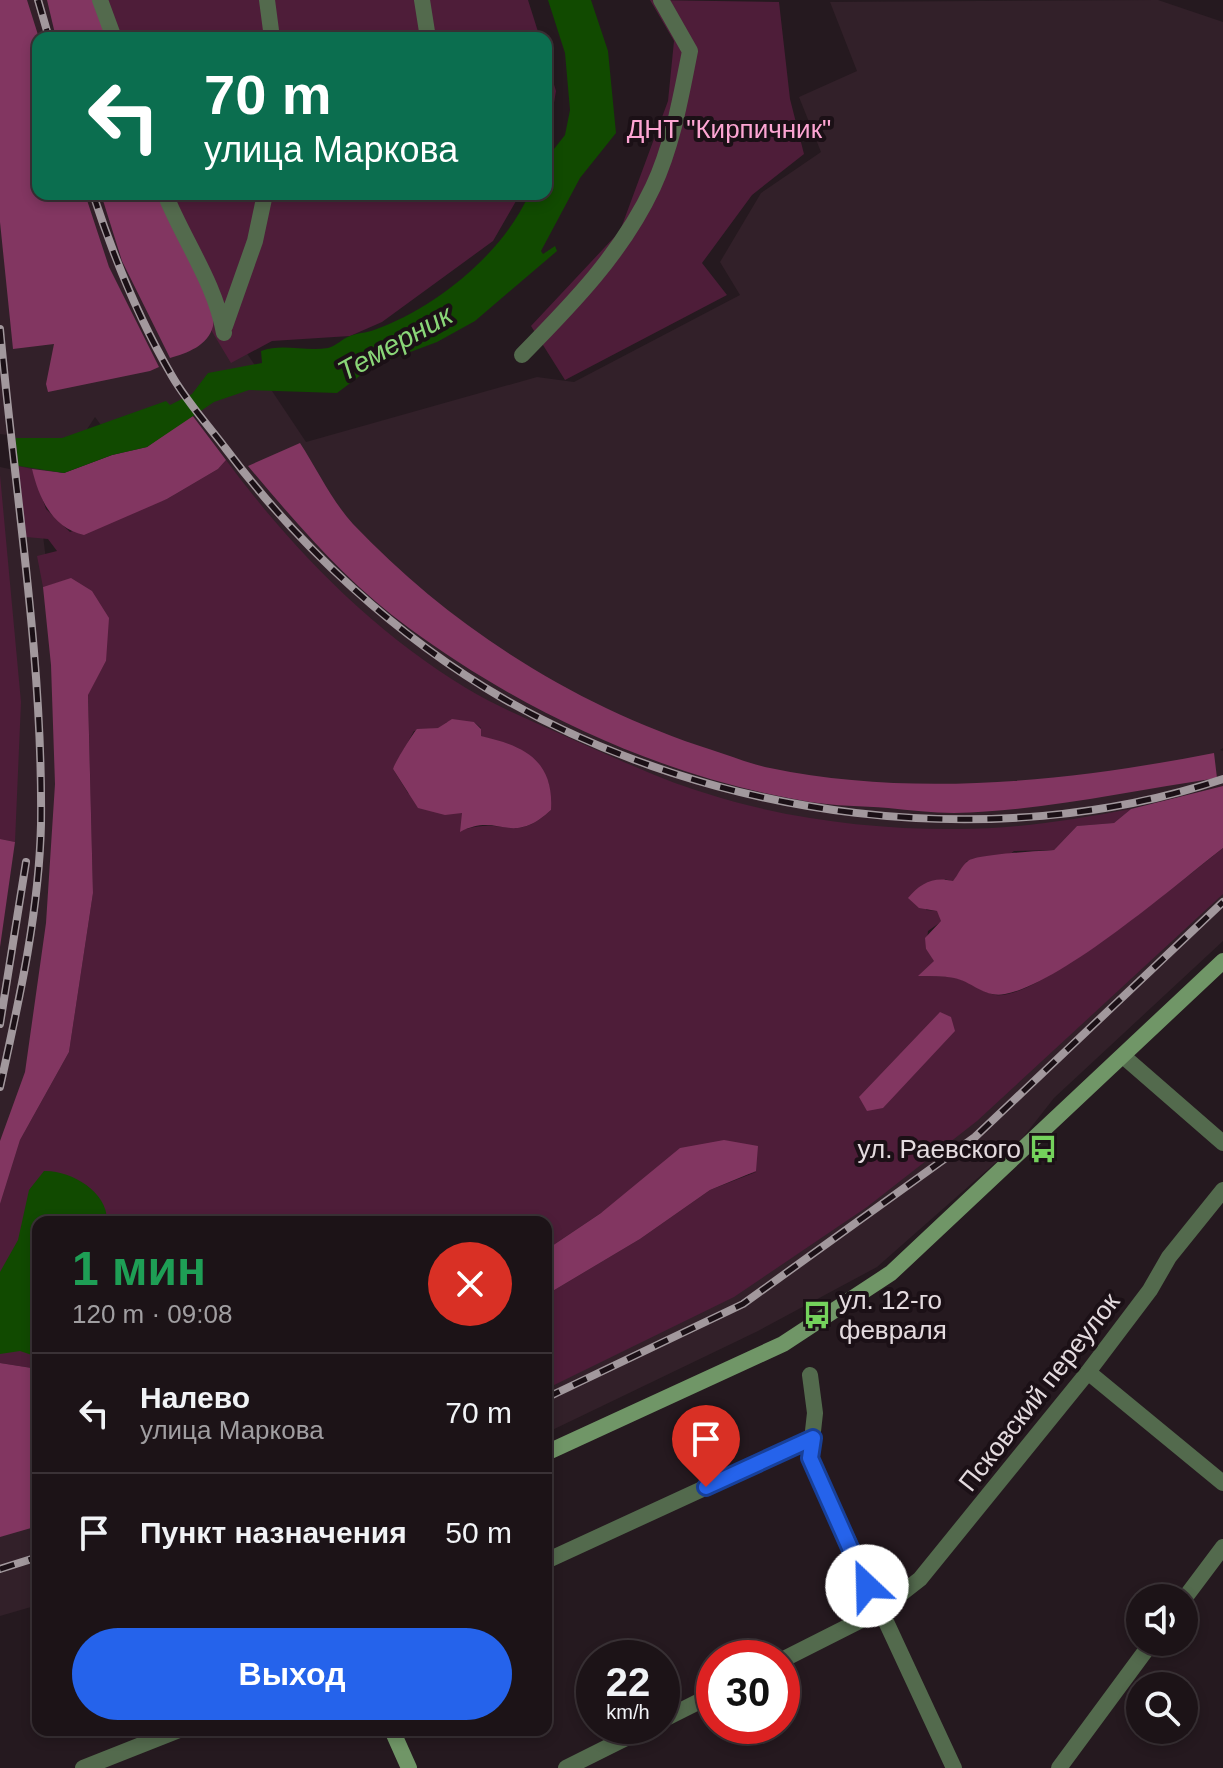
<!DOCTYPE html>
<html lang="ru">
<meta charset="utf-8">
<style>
body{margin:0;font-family:Helvetica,sans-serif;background:#251c20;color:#f1f3f6;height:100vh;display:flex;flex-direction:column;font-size:30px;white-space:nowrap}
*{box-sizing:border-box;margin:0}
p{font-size:26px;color:#a09ea1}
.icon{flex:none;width:44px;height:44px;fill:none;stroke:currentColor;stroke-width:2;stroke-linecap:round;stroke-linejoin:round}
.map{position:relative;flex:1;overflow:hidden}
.side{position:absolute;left:32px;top:1216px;width:520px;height:520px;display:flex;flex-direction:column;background:#1c1317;border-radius:16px;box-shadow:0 4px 12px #0003,0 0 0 2px #3a3236}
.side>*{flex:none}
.guide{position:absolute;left:32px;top:32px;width:520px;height:168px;border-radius:16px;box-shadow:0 4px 12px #0003,0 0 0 2px #3a3236;background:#0b6e4f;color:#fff;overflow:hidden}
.buttons{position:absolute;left:1126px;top:1584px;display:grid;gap:16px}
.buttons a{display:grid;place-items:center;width:72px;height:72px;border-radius:50%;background:#1c1317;box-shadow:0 4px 12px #0003,0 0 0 2px #3a3236;font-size:40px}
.speed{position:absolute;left:576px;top:1640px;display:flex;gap:16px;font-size:40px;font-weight:700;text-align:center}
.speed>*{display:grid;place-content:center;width:104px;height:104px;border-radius:50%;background:#1c1317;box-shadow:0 4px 12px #0003,0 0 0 2px #3a3236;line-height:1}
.speed small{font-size:20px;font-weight:400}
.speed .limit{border:12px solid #d22;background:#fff;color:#111}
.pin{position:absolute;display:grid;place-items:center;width:68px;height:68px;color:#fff;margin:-82px -34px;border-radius:50% 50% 50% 0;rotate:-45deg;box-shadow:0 0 8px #0007}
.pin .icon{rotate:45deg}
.me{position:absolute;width:88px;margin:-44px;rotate:336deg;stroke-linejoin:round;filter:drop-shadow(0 0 6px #0008)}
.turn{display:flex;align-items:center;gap:28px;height:168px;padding:0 40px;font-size:36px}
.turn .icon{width:104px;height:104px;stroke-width:2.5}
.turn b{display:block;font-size:56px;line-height:68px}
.round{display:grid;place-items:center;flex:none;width:84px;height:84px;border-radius:42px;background:#251c20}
.summary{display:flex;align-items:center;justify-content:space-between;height:136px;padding:0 40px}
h1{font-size:48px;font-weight:700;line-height:60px;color:#1e9e55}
.button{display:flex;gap:16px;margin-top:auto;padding:16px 40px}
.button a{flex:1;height:92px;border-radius:48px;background:#2563eb;color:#fff;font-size:32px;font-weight:700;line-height:92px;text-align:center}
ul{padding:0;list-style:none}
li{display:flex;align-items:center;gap:24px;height:120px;padding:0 40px;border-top:2px solid #3a3236}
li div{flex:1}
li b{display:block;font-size:30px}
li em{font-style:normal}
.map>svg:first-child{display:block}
.built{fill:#322029}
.green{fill:#4e1d39;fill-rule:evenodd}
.forest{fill:#823661}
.water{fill:#114a00}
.pier{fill:#25191f}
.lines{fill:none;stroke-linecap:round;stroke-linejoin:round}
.street{stroke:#536a4d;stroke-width:16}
.secondary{stroke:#709667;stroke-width:16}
.rail-casing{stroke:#a2989d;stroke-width:8}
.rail{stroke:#1b1016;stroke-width:5;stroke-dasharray:15;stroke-linecap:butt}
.route-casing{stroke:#184099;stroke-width:20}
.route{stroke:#2563eb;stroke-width:14}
.labels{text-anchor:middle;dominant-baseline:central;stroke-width:8;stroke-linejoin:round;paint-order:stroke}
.park-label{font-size:26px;fill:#fda5d3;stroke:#1b1016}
.poi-label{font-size:26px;fill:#e4dbdf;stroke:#1b1016;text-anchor:end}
.street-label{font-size:26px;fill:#e4dbdf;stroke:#1b1016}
.water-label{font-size:28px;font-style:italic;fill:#8ad678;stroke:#1b1016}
</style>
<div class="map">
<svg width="1223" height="1768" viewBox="0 0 1223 1768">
<rect width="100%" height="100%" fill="#25191f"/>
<path class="built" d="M 0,0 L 88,0 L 100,38 L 38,38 L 38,194 L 156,194 L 222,316 L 306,442 L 537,377 L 574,382 L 740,295 L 720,262 L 761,193 L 821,152 L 799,97 L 857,71 L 830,2 L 1158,0 L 1223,22 L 1223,748 L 1220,750 L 1223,751 L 1223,811 L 759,896 L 132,467 L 95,417 L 39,503 L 85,876 L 0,1253 Z
M 1223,849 L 1223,941 L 1054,1098 L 1021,1140 L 877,1267 L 758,1331 L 546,1433 L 546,1337 Z
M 38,1496 L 38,1605 L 0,1616 L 0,1504 Z"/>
<path class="green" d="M 72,0 L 528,0 L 540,38 L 85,38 Z
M 650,0 L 779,2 L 790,99 L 804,154 L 752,195 L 702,263 L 727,295 L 565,380 L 531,326 L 620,231 L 668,101 L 674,41 Z
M 546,59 L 556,91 L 546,150 Z
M 140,194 L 520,194 L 493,241 L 382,322 L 350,336 L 272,341 L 231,363 L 155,237 Z
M 226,460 C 291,548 372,631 466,688 C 501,709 539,724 576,741 C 618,759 661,780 705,793 C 782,818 869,829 950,829 C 1011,830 1071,820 1131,809 L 1114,823 L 1077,826 L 1054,850 L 1014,851 L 1008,856 L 967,861 L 953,882 L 945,879 L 926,910 L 938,911 L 942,921 L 928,931 L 926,949 L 935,961 L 919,976 C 931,976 944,976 956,978 C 970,981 982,993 996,995 C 1038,1001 1185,878 1223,848 L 1223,894 L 977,1121 L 867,1207 L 734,1297 L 546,1389 L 546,1295 L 640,1239 L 710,1190 L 756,1172 L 601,1213 L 546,1250 L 546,1222 L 38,1222 L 38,1369 L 0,1363 L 0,1204 L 20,1140 L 69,1052 L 93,893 L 88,694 L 106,661 L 71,579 L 43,587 L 37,556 L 57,551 L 48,539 L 26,537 L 18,466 L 32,469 L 46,509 L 70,532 L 167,499 L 218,469 ZM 447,722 L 474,722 L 481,728 L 480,736 L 506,744 L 548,781 L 551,810 C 514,844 506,817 466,829 L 462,813 L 408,793 L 393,769 L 414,731 L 439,728 Z
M 0,475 L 21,702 L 15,842 L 0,839 Z"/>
<path class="forest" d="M 0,0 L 27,0 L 39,38 L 38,194 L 85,194 L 109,267 L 159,367 L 150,371 L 48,392 L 46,384 L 54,344 L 13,349 L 0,222 Z
M 47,0 L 97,0 L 111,38 L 56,38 Z
M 101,194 L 160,194 C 172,219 218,304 213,326 C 208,346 187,353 170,358 L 122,261 Z
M 192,415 L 226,460 L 218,469 L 167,499 L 84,535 C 52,528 39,498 32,469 L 64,473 L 112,455 L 147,447 Z
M 300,443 C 317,469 332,501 353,524 C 452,628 575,706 712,750 C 731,756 750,764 770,768 C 915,798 1071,781 1214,753 L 1217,778 C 1130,791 1042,811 954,813 C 932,813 910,810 888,808 C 862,806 835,806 810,802 C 666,778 526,714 409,628 C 348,584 296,523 248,466 Z
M 71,578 L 92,591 L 109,618 L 106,661 L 88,695 L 93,893 L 69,1052 L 20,1140 L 0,1204 L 0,1141 L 25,1072 L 46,923 L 55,784 L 51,665 L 43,587 Z
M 452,719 L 474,722 L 481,729 L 481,736 C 524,746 554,760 551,810 C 510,848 499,811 460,832 L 462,813 L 445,815 L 418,808 L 393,769 C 394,764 413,733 417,729 L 438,728 Z
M 1223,786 L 1223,848 C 1174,886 1061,984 1005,994 C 984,998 973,982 954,978 C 943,976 930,976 918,976 L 934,961 L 926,949 L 925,938 L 941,921 L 937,911 L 919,908 L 908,898 C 920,883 934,876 953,881 C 958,875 962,865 968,861 C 976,854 1041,851 1054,850 L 1077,826 L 1114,823 L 1131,809 Z
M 0,839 L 15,842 L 0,947 Z
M 940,1012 L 951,1017 L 955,1031 L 883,1108 L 867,1111 L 859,1097 Z
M 724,1140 L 758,1146 L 756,1171 L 710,1190 L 640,1239 L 546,1295 L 546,1250 L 601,1213 L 680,1148 Z
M 0,1363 L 38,1369 L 38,1526 L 0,1537 Z"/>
<path class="water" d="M 548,0 L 591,0 L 608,51 L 616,133 L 580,178 L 541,251 L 543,254 L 555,246 L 557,251 L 475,321 L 437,342 L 373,366 L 337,393 L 249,390 L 214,402 L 147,447 L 112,455 L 64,473 L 0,463 L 0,438 L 62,438 L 166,401 L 170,405 L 192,394 L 208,373 L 262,363 L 261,351 C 283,343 305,352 328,348 C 336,346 342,339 350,336 C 357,333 366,333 374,330 C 434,309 503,254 529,194 L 546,194 L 546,159 L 565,135 L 570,110 L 565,53 Z
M 44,1171 C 71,1170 108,1192 107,1221 L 38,1222 L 38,1357 L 20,1351 L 0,1354 L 0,1272 L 18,1240 L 29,1190 Z"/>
<path class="pier" d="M 0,434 L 15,436 L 19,471 L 0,467 Z"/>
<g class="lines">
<path class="street" d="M 100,0 L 114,38
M 267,0 L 272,38
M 422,0 L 428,38
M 165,194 C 184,241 215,283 224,333
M 225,326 L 255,241 L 265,194
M 522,355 C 573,303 622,253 653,187 C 673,144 681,96 690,51 L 661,0
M 1123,1056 L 1223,1143
M 1088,1372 L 1223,1483
M 810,1375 L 815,1413 L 810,1458 L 954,1768
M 546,1561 L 813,1438
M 1184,1599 L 1223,1547
M 782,1660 L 879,1611 L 920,1579 L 1088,1372 L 1150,1290 L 1169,1257 L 1223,1190
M 662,1720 L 714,1694
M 83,1768 L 179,1730
M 566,1768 L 650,1726
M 1059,1768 L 1152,1642"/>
<path class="secondary" d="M 546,1453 L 783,1344 L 891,1273 L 1223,961
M 392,1730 L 409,1768"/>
<defs>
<path id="rail" d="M 38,0 L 49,38
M 93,194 C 114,258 138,318 172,376 C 187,402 208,425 226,449 C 300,548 397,637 504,699 C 714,819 992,856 1223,779
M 0,329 C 15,494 43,658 41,824 C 39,913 19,1001 0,1087
M 0,1024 L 26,862
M 546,1398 L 743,1304 L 975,1137 L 1223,902
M 0,1569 L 38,1557"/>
</defs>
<use href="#rail" class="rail-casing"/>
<use href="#rail" class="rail"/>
</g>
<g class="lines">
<defs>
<path id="route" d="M 706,1487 L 813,1438 L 810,1458 L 867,1586"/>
</defs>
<use href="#route" class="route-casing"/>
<use href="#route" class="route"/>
</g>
<defs>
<symbol id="bus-bare" viewBox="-9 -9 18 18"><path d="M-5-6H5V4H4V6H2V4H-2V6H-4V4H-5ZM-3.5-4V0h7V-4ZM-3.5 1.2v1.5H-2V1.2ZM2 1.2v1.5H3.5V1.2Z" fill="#74d25c" stroke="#1b1016" stroke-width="2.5" paint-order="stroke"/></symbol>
</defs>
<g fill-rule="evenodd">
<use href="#bus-bare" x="1023" y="1129" width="40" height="40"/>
<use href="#bus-bare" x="797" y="1295" width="40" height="40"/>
</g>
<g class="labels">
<g class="park-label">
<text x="729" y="129">ДНТ "Кирпичник"</text>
</g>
<g class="poi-label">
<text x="1021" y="1149">ул. Раевского</text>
<text x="839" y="1300" text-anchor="start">ул. 12-го<tspan x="839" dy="30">февраля</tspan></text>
</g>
<g class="street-label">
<text transform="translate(1039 1392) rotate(-52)">Псковский переулок</text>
</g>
<g class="water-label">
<text transform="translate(395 343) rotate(-29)">Темерник</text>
</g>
</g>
</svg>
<div class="buttons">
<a><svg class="icon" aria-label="sound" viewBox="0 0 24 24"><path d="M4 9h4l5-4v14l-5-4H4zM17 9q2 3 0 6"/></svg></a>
<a><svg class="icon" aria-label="search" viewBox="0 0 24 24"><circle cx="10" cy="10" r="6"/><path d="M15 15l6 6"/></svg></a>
</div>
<div class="speed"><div>22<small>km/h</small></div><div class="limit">30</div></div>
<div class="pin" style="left:706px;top:1487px;background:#d93025"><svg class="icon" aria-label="arrive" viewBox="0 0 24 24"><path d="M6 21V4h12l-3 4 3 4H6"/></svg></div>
<svg class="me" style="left:867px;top:1586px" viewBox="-20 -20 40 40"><circle r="19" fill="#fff"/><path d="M0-13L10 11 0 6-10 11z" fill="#2563eb"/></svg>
<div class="guide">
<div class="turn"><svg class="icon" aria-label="left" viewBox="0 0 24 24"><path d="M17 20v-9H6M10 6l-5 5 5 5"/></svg><div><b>70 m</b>улица Маркова</div></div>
</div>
<section class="side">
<div class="summary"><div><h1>1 мин</h1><p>120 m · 09:08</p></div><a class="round" style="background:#d93025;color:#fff"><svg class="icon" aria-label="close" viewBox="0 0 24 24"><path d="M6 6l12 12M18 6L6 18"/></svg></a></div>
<ul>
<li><svg class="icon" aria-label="left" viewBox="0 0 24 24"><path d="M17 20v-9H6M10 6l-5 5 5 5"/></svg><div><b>Налево</b><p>улица Маркова</p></div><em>70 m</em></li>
<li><svg class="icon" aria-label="arrive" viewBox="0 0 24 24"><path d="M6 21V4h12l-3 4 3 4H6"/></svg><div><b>Пункт назначения</b></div><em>50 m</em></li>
</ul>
<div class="button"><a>Выход</a></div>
</section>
</div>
